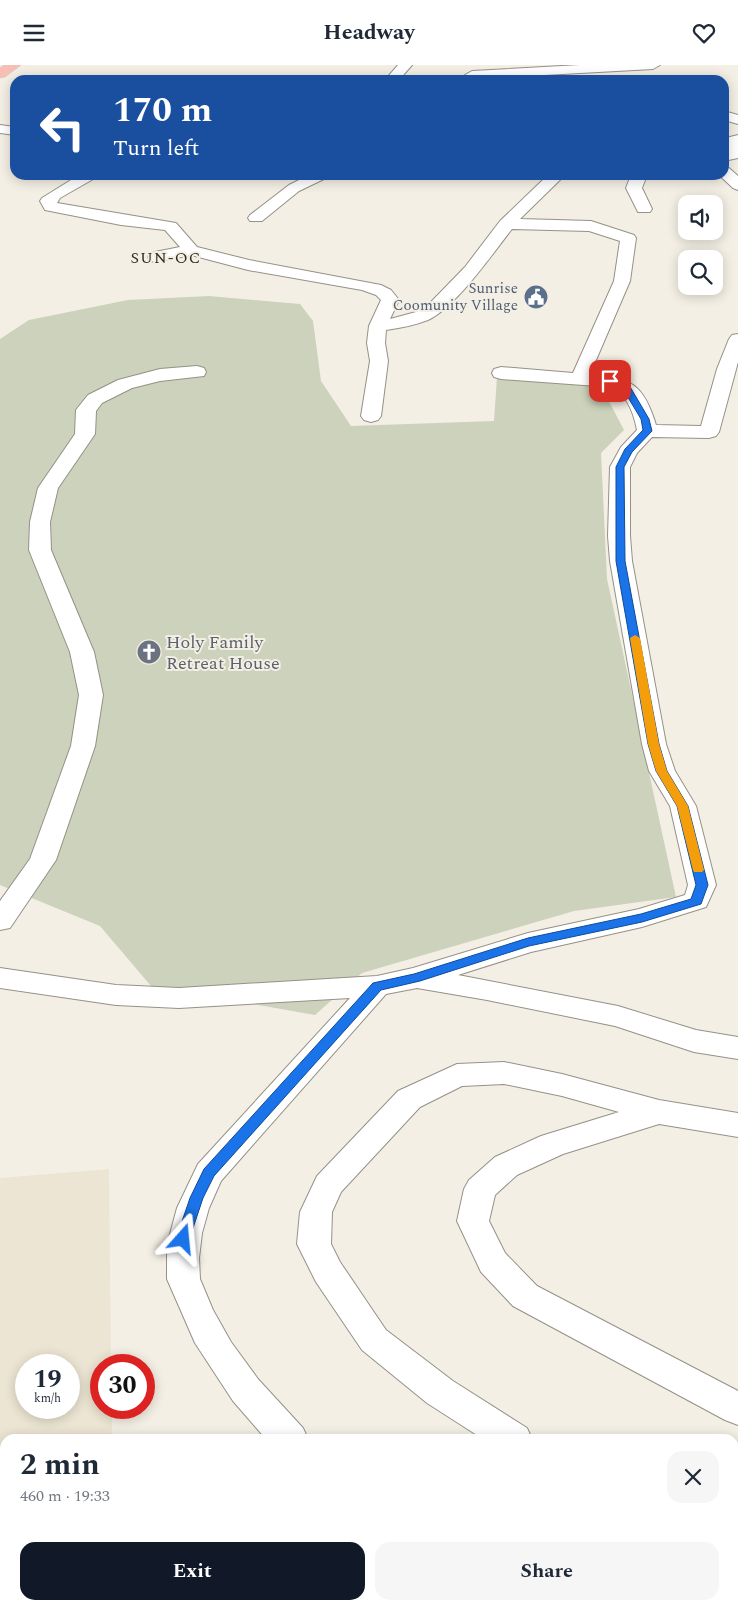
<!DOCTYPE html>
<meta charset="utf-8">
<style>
body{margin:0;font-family:Spectral,serif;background:#f6f6f7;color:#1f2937;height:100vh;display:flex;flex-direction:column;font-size:19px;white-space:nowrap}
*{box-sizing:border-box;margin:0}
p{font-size:16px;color:#747a83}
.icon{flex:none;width:28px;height:28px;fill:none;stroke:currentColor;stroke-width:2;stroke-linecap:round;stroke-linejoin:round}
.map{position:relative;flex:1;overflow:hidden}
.drawer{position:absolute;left:0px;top:1369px;width:739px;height:176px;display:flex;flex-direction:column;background:#fff;border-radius:15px 15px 0 0;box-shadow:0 2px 12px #0003}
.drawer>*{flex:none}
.hud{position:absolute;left:10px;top:10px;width:719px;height:105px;border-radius:15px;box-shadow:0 2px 12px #0003;background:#1a4fa0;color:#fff;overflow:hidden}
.buttons{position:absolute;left:678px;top:130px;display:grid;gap:10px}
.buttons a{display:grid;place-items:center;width:45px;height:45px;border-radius:10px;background:#fff;box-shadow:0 2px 12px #0003;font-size:25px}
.speed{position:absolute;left:15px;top:1289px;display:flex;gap:10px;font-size:25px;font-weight:700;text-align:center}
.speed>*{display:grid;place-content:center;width:65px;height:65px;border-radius:50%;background:#fff;box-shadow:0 2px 12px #0003;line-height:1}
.speed small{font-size:12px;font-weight:400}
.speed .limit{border:8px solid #d22;background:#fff;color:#111}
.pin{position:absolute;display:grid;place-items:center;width:42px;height:42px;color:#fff;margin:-21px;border-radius:10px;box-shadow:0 2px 8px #0006}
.me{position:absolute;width:55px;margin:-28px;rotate:18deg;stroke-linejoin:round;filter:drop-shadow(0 0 4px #0008)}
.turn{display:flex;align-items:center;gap:18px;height:105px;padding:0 20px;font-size:22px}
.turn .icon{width:65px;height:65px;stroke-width:2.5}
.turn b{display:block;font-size:35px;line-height:42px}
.round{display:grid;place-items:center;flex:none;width:52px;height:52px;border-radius:15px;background:#f6f6f7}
.head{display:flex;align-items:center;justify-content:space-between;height:85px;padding:0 20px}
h1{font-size:30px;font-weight:700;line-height:38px}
.action{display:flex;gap:10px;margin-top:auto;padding:10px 20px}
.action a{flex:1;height:58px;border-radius:15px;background:#111827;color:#fff;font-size:20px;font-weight:700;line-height:58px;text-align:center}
.action a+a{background:#f6f6f7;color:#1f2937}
header{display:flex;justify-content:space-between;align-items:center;height:65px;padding:0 20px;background:#fff;font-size:22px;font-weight:700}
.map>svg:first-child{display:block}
.built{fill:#ece5d3;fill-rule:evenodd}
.green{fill:#ccd2bb}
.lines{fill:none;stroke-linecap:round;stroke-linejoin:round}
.minor-casing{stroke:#959187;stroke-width:2}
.primary-casing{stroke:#cfcfce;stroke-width:1}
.minor{fill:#fff;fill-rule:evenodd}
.primary{fill:#f7bfb4;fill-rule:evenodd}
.route{fill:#1a73e8;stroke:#114b97}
.slow{fill:#f59e0b}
.labels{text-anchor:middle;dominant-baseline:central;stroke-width:4;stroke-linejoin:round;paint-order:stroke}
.far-service-label{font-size:15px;fill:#4e5e75;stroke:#f3efe4;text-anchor:end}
.far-neighbourhood-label{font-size:16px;letter-spacing:1px;fill:#2f2c24;stroke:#f3efe4}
.worship-label{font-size:18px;fill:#5b616d;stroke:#f3efe4;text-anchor:start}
</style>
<header><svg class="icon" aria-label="menu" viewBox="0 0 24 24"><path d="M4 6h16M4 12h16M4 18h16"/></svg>Headway<svg class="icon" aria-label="heart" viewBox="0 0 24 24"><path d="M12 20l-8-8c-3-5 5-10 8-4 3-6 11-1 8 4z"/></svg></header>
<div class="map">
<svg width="738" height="1544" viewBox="0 0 738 1544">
<rect width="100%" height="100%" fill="#f3efe4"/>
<path class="built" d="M 109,1104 L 111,1300 L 101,1300 L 101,1342 L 112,1343 L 112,1374 L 5,1374 L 5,1540 L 16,1540 L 0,1544 L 0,1113 ZM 26,1300 L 69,1300 L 69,1342 L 26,1342 Z"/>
<path class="green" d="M 209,231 L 300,239 L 313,256 L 321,316 L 351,361 L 494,356 L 497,312 L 601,321 L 624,365 L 601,388 L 607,514 L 676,832 L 574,846 L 362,908 L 315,950 L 151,921 L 100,861 L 0,820 L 0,274 L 29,255 L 128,235 Z"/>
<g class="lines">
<defs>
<path id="minor" d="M 398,0 L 412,0 L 399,15 L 385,15 Z
M 580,0 L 660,0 L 653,4 L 472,14 L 465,10 L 472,6 Z
M 724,46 L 738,50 L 738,59 L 724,55 Z
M 0,60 L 15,62 L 15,70 L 0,68 Z
M 738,70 L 738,93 L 724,96 L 724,88 L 728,86 C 724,82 722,79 726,73 Z
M 724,102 L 729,103 L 738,111 L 738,125 L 733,123 L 719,110 L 724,110 Z
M 79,110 L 98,110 L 95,113 L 60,133 L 57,138 L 176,158 L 197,182 L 249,195 L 381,220 L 391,225 L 399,235 L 390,254 L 416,247 L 429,239 L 465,202 L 500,156 L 548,110 L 565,110 L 520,154 L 591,156 L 634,170 L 636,173 L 630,216 L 590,309 C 631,312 644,320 656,360 L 701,361 L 717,304 L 729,274 L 732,270 L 738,269 L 738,297 L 719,367 L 716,371 L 709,373 L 652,372 L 637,388 L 630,402 L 630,471 L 632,496 L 666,679 L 675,706 L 696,741 L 716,820 L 706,842 L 642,862 L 531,887 L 458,910 L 618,941 L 696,965 L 738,972 L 738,994 L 694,987 L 615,961 L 487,935 L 417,923 L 386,929 L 221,1116 L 209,1143 L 202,1168 L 199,1193 L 200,1214 L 213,1245 L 231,1277 L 258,1314 L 303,1363 L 308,1374 L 266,1374 L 233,1336 L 195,1278 L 167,1214 L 167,1180 L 177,1143 L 198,1099 L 350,933 L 179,943 L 116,940 L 0,923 L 0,903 L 116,920 L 179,923 L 377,911 L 413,903 L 528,868 L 639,844 L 685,830 L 688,820 L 670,741 L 649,706 L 642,679 L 610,496 L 608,471 L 610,402 L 621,382 L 637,365 C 634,349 627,329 611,322 L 501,314 L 494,312 L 492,308 L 494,304 L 501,302 L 573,308 L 614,216 L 620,176 L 589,166 L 512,164 C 493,188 455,243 428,255 C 415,260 400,263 386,265 L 385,278 L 388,296 L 381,351 L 378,355 L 371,357 L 364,355 L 361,351 L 370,296 L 367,278 L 369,261 L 381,235 L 376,230 L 362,225 L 248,205 L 191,190 L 156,197 L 150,196 L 148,192 L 150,188 L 180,182 L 165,165 L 121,160 L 45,145 L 40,136 L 42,133 Z
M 309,110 L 329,110 L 326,113 L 299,126 L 262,156 L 250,156 L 248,153 L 250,150 L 289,120 Z
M 631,110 L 647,110 L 642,123 L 652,144 L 650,147 L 638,147 L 626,123 Z
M 197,301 L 204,303 L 206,307 L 204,311 L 160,316 L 132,323 L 102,338 L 96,346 L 95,369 L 58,423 L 50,457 L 51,485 L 94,587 L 103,630 L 95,681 L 56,795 L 10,863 L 0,865 L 0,836 L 30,794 L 71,681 L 79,630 L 70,587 L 29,485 L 30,457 L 38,423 L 75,369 L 76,345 L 88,330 L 118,315 L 160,304 Z
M 504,997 L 562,1009 L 659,1035 L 738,1048 L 738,1072 L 659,1059 L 563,1089 L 517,1110 L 495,1130 L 489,1156 L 505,1188 L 537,1221 L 738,1326 L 738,1360 L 725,1355 L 513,1241 L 481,1207 L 457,1156 L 464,1124 L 469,1115 L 495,1092 L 541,1071 L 619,1047 L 562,1031 L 504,1019 L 462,1021 L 420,1042 L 341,1127 L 332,1147 L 331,1179 L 340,1197 L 386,1265 L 453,1316 L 527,1363 L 532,1374 L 483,1374 L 427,1338 L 362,1285 L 316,1217 L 297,1179 L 300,1147 L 317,1111 L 398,1026 L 457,999 Z
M 734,1473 L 738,1475 L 738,1511 L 734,1509 Z
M 65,1540 L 118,1540 L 116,1544 L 63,1544 Z
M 228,1540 L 269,1540 L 271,1544 L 230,1544 Z
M 496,1540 L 541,1540 L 543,1544 L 498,1544 Z"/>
<path id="primary" d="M 4,0 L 21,0 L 5,12 L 0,13 L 0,3 Z"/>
</defs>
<use href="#minor" class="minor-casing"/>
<use href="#primary" class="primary-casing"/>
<use href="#minor" class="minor"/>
<use href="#primary" class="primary"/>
</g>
<path class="route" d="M 610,313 L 629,320 L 649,354 L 652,366 L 632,387 L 624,402 L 625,496 L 659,679 L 667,706 L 688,741 L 708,820 L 701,839 L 642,857 L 529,881 L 420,916 L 381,925 L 214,1111 L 203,1133 L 188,1178 L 183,1180 L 178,1178 L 176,1174 L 190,1133 L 204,1104 L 373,918 L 414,909 L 528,873 L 641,849 L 691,834 L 696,820 L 677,741 L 656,706 L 648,679 L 616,496 L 616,402 L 625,384 L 643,365 L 641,354 L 623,324 L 607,317 L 607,314 Z"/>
<path class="slow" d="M 635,570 L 640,573 L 659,679 L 667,706 L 688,741 L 704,805 L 702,807 L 694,807 L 693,805 L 677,741 L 656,706 L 648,679 L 630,573 Z"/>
<defs>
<symbol id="civic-disc" viewBox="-11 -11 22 22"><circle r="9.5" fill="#5c6f8a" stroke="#f3efe4"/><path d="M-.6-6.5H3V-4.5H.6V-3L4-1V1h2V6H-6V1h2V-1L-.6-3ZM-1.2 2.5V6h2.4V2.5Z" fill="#fff"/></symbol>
<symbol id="church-disc" viewBox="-11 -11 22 22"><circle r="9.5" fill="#6b7280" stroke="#f3efe4"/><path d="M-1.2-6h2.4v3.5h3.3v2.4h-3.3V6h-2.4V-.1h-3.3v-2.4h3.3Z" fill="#fff"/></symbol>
</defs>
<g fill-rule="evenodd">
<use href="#civic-disc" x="522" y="218" width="28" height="28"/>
<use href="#church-disc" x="135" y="573" width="28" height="28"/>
</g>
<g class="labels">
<g class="far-service-label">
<text x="518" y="223">Sunrise<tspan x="518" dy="17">Coomunity Village</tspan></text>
</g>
<g class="far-neighbourhood-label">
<text x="166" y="193">SUN-OC</text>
</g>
<g class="worship-label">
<text x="166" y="577">Holy Family<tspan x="166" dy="21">Retreat House</tspan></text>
</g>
</g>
</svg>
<div class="buttons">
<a><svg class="icon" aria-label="sound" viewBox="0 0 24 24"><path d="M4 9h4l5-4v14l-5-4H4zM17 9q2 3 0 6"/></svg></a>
<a><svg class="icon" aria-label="search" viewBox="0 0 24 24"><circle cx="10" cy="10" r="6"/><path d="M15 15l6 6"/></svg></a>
</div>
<div class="speed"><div>19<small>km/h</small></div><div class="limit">30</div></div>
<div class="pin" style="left:610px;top:316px;background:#d93025"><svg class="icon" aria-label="arrive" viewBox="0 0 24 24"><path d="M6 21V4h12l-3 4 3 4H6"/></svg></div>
<svg class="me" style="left:183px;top:1174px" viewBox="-20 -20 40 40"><path d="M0-17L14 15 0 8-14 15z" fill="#1a73e8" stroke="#fff" stroke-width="4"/></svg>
<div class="hud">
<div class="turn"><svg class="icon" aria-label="left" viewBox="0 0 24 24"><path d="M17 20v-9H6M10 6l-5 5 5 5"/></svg><div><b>170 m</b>Turn left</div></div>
</div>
<section class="drawer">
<div class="head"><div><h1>2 min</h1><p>460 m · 19:33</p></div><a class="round"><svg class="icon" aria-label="close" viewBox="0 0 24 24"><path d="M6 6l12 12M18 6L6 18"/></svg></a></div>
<div class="action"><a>Exit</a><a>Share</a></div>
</section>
</div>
